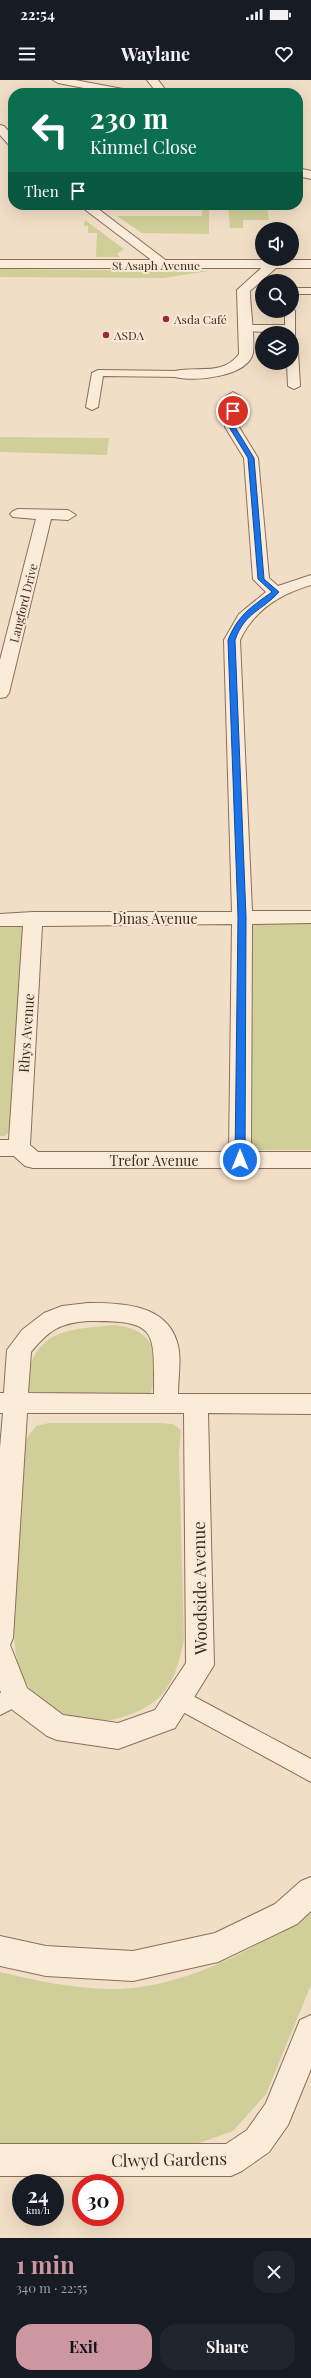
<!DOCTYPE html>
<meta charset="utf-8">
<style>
body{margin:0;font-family:"Playfair Display",serif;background:#20242c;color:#f1f3f6;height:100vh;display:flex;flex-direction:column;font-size:15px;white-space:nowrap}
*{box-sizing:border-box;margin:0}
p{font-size:13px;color:#9ea1a6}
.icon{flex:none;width:22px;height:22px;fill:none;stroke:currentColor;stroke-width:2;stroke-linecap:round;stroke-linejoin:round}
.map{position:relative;height:2158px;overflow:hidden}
.details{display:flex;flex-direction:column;background:#171b24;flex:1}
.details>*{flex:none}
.banner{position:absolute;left:8px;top:8px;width:295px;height:122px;border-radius:16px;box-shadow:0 4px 16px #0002;background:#0b6e4f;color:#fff;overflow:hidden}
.fabs{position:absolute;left:255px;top:142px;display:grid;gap:8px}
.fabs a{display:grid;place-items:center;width:44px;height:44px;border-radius:50%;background:#171b24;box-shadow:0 4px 16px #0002;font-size:20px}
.speed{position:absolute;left:12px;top:2094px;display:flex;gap:8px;font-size:20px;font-weight:700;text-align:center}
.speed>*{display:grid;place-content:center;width:52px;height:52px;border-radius:50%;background:#171b24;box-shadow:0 4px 16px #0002;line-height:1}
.speed small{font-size:10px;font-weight:400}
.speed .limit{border:6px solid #d22;background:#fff;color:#111}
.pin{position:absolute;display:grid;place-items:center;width:34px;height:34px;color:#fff;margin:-17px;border:2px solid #fff;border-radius:50%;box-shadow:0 1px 4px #0007}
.me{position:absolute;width:44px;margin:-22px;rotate:0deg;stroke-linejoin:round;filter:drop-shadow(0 0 3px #0008)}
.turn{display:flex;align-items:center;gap:14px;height:84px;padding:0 16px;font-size:18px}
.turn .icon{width:52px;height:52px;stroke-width:2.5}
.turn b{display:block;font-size:28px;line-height:34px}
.then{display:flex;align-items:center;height:38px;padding:0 16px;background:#0003;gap:8px;font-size:15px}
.round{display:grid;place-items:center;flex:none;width:42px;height:42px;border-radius:16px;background:#20242c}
.summary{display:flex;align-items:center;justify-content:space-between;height:68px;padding:0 16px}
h1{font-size:24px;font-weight:700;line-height:30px;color:#cd97a1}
.action{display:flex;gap:8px;margin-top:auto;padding:8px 16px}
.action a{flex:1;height:46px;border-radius:16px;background:#cd97a1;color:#111;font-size:16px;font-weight:700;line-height:46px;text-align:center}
.action a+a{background:#20242c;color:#f1f3f6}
.status{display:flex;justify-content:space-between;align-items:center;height:28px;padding:0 20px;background:#171b24;direction:ltr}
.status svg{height:11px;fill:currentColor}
header{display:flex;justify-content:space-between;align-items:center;height:52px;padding:0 16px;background:#171b24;font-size:18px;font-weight:700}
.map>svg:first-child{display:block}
.green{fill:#d0cf99}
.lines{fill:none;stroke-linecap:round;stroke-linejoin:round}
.service-casing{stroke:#8d6e5a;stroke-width:2}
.minor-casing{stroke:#8d6e5a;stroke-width:2}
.tertiary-casing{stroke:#8d6e5a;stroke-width:2}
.service{fill:#fbecda;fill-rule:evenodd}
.minor{fill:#fbecda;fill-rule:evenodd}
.tertiary{fill:#fbecda;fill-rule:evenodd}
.route{fill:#1a73e8;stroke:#114b97}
.poi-dot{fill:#a02739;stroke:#f8e9d6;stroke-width:1.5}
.labels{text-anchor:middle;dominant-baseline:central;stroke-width:4;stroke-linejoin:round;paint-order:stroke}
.far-street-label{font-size:12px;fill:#3d291f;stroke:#f8e9d6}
.far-poi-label{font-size:12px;fill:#3d291f;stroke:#f8e9d6;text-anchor:start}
.street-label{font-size:14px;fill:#3d291f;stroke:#f8e9d6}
.near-street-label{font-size:17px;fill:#3d291f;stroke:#f8e9d6}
</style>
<div class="status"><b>22:54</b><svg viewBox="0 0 49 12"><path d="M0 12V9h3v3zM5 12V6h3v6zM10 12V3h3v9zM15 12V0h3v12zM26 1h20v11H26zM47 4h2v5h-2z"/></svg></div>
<header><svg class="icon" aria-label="menu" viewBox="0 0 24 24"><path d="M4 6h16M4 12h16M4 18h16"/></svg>Waylane<svg class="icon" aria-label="heart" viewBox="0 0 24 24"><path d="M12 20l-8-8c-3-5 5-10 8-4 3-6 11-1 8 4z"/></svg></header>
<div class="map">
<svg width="311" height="2158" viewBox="0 0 311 2158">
<rect width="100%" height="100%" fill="#f1dec6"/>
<path class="green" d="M 202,125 L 267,125 L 269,140 L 243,140 L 243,148 L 230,148 L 228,128 L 209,128 L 209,154 L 142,153 L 117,136 L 202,136 Z
M 85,140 L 124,169 L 117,174 L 120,177 L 96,177 L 97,153 L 88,153 L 88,146 L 84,146 Z
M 0,189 L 208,191 L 164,198 L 0,197 Z
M 0,357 L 109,358 L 107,375 L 0,372 Z
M 272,842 L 311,842 L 311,1070 L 259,1070 L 252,1065 L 249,844 Z
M 20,843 L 25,848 L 13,1048 L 5,1056 L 0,1056 L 0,844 Z
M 114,1245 C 158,1250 159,1276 151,1313 L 143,1316 L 31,1316 L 25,1309 C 33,1250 63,1250 114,1245 Z
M 49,1343 L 157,1343 L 173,1344 L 181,1350 L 179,1374 L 184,1560 C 175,1602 166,1623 123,1637 C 111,1641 80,1644 69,1640 C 44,1630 23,1606 17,1580 C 11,1548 15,1515 16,1483 C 19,1443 21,1402 24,1362 L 36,1346 Z
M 311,1832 L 311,1905 L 266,2014 L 233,2051 L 182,2069 L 0,2066 L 0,1892 C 34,1900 71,1908 105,1909 C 179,1911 251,1871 311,1832 Z"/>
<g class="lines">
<defs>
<path id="service" d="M 292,208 L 311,208 L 311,214 L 292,214 Z
M 292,228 L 295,231 L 295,255 L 292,256 L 292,253 L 245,251 L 240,248 L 245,245 L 285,245 L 285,231 L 292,231 Z
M 292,268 L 298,271 L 300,306 L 294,309 L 288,306 L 287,283 L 292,283 Z
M 98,290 L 180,291 L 186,294 L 180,297 L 103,296 L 98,327 L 92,330 L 86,327 L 92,293 Z
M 16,1606 L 24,1609 L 27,1616 L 24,1623 L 0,1635 L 0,1613 Z
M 178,1608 L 311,1679 L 311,1702 L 170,1625 L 167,1618 L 170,1611 Z"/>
<path id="minor" d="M 53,0 L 75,0 L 128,10 L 133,13 L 110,13 L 58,3 Z
M 147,0 L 158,0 L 168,13 L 157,13 Z
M 0,45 L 4,46 L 13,56 L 13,66 L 9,65 L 0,55 Z
M 298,88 L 311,91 L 311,99 L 298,96 Z
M 79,125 L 93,125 L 172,185 L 170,188 L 162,188 Z
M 272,181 L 278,185 L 276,188 L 250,211 C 250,227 255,258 253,273 C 248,297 194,302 175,297 L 173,294 L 175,291 C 197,286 223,296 239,274 L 237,210 L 268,182 Z
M 233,312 L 240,316 L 239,347 L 258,378 L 269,498 L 278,506 L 311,495 L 311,505 C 280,514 254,530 240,560 L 252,831 L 311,831 L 311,843 L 252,844 L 251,1072 L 311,1072 L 311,1088 L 33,1088 L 25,1086 L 14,1076 L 0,1076 L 0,1060 L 9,1060 L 23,846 L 0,846 L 0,834 L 33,832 L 232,832 L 224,560 L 239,534 L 266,512 L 253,499 L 244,378 L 225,347 L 226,316 ZM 232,844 L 229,1072 L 38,1072 L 30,1065 L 42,846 Z
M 18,429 L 68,430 L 76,435 L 68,440 L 51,439 L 9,613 L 6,617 L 0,618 L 0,580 L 36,439 L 13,437 L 10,434 L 13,431 Z
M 88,1223 C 121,1223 166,1224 177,1262 C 182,1277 178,1297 178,1314 L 311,1314 L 311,1334 L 208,1333 L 214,1585 L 175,1648 L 118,1669 L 57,1660 L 47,1656 L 6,1625 L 0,1610 L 0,1368 L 3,1333 L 0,1333 L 0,1313 L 4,1313 L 7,1270 L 22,1250 L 44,1233 L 62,1226 ZM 88,1241 C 159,1240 154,1251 154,1314 L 28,1313 L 31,1272 C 49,1250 60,1243 88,1241 ZM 27,1333 L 184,1333 L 186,1583 L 155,1630 L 118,1643 L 63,1635 L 27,1608 L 10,1565 L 13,1558 Z
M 311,1797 L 311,1831 L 297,1844 L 218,1882 L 133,1901 L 46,1896 L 0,1886 L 0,1856 L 46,1866 L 133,1871 L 215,1853 L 275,1824 L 301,1801 Z
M 311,1935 L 311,1989 L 288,2045 L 269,2072 L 242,2091 L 231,2096 L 0,2096 L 0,2064 L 226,2064 L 247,2050 L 266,2023 L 300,1940 Z"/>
<path id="tertiary" d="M 0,180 L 311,180 L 311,188 L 0,188 Z"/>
</defs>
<use href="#service" class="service-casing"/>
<use href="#minor" class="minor-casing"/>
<use href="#tertiary" class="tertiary-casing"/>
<use href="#service" class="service"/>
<use href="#minor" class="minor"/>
<use href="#tertiary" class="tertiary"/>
</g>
<path class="route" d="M 233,329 L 236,331 L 235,347 L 254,378 L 264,499 L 279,512 C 262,531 245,532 235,560 L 246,837 L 245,1080 L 240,1083 L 235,1080 L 238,837 L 228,560 C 238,535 251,527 272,512 L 258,499 L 248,378 L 229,347 L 230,331 Z"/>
<g class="poi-dot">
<circle cx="166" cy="239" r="4"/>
<circle cx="106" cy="255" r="4"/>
</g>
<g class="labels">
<g class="far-street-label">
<text x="156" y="185">St Asaph Avenue</text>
<text transform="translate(23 523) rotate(-76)">Langford Drive</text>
</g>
<g class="far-poi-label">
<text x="174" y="239">Asda Café</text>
<text x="114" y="255">ASDA</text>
</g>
<g class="street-label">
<text x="155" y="838">Dinas Avenue</text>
<text transform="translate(26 953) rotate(-86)">Rhys Avenue</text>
<text x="154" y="1080">Trefor Avenue</text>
</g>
<g class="near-street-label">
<text transform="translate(199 1508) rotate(-91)">Woodside Avenue</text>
<text transform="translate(169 2079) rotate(-1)">Clwyd Gardens</text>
</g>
</g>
</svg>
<div class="fabs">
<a><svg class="icon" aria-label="sound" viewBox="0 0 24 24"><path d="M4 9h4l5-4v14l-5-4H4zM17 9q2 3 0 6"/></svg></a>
<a><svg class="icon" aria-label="search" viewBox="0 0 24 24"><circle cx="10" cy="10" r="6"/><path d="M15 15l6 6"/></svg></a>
<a><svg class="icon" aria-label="layers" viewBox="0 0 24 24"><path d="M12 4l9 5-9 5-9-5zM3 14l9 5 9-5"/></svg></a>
</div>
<div class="speed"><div>24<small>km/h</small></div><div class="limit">30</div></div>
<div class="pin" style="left:233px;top:331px;background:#d93025"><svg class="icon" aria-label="arrive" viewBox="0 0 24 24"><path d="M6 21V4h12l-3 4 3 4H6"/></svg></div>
<svg class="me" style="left:240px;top:1080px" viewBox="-20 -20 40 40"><circle r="17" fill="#1a73e8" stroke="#fff" stroke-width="3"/><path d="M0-11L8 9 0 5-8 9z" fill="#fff"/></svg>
<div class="banner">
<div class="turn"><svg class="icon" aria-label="left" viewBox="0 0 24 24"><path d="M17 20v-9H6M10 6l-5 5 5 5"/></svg><div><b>230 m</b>Kinmel Close</div></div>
<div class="then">Then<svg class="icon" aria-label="arrive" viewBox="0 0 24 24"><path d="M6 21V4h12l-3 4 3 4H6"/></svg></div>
</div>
</div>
<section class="details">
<div class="summary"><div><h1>1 min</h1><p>340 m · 22:55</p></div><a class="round"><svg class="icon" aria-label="close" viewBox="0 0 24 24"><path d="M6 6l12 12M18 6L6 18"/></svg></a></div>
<div class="action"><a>Exit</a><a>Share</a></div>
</section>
